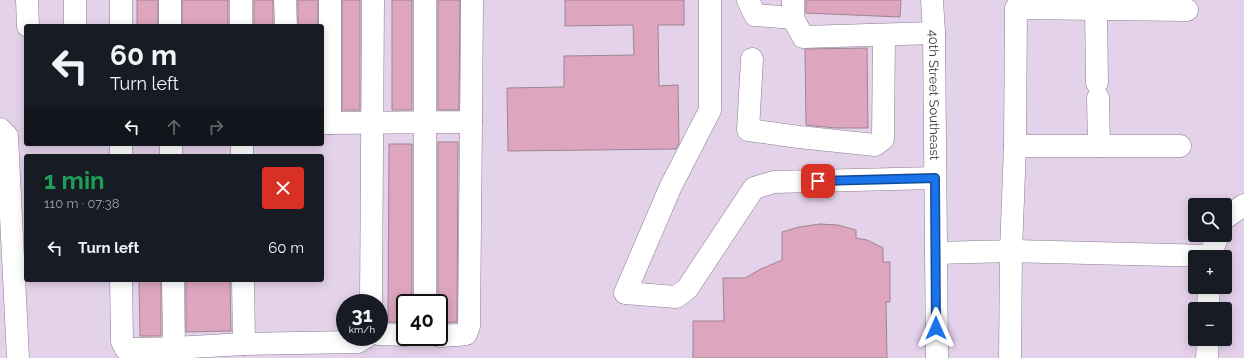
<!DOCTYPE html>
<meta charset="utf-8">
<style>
body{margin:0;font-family:Raleway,sans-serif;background:#242831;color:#f1f3f6;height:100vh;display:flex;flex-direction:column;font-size:15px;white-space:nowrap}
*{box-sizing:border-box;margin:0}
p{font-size:13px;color:#9ea1a6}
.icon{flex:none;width:22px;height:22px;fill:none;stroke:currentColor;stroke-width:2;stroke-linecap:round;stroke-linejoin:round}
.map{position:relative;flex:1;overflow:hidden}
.details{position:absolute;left:24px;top:154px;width:300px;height:128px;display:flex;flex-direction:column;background:#171b24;border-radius:4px;box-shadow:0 2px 10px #0003}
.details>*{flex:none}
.banner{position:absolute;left:24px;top:24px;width:300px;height:122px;border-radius:4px;box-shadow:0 2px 10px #0003;background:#171b24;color:#f1f3f6;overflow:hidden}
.controls{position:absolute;left:1188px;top:198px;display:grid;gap:8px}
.controls a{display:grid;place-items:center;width:44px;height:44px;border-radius:4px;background:#171b24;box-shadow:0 2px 10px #0003;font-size:20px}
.speed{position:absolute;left:336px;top:294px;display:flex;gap:8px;font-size:20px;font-weight:700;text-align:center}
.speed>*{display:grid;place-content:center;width:52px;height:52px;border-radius:50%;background:#171b24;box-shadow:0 2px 10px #0003;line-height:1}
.speed small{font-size:10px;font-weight:400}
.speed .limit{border:2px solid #111;border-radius:6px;background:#fff;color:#111}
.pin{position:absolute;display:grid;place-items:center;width:34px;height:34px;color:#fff;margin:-17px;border-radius:8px;box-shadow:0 2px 6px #0006}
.me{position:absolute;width:44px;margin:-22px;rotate:0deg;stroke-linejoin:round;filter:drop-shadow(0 0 3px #0008)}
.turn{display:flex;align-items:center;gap:14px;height:84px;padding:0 20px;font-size:18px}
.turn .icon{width:52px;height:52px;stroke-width:2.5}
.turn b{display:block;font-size:28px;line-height:34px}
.lanes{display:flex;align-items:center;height:38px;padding:0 20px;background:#0003;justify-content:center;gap:20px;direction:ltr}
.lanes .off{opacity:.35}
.round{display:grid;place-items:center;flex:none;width:42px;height:42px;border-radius:4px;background:#242831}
.overview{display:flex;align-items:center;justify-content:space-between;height:68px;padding:0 20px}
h1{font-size:24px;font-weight:700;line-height:30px;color:#1e9e55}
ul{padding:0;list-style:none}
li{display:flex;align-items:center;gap:12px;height:52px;padding:0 20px}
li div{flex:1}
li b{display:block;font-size:15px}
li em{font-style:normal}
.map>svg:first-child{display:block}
.built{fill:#e4d2eb;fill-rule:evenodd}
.building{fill:#dda6be;stroke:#9c868f}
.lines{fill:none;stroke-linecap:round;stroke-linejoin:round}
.minor-casing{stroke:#8a7e8f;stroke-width:23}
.minor{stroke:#fff;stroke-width:22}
.route-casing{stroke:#114b97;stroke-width:10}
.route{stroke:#1a73e8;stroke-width:7}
.labels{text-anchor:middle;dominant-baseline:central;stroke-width:4;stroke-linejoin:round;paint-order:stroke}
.street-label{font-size:13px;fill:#3c373e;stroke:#ede0f2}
</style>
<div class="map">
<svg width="1244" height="358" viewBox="0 0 1244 358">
<rect width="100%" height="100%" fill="#ede0f2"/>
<path class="built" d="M 0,0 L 1244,0 L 1244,358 L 0,358 ZM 26,26 L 322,26 L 322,144 L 26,144 ZM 26,156 L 322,156 L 322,280 L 26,280 ZM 1195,205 L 1225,205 L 1225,235 L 1195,235 ZM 1195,257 L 1225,257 L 1225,287 L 1195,287 ZM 345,303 L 379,303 L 379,337 L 345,337 ZM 405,303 L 439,303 L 439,337 L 405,337 ZM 1195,309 L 1225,309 L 1225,339 L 1195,339 Z"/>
<path class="building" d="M 137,0 L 158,0 L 158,26 L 137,26 Z
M 182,0 L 228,0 L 228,26 L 182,26 Z
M 254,0 L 273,0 L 273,26 L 254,26 Z
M 298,0 L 318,0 L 318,26 L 298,26 Z
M 342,0 L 360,0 L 360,110 L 342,110 Z
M 392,0 L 412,0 L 412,110 L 392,110 Z
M 438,0 L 460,0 L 459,110 L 438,110 Z
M 565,0 L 684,0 L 684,25 L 658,25 L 659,86 L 678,85 L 679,143 L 676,149 L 508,151 L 507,88 L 564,87 L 564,56 L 634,55 L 633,25 L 565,26 Z
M 806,0 L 901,0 L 900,17 L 806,13 Z
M 867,48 L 868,128 L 835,128 L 806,125 L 805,49 Z
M 438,142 L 458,142 L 457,322 L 439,323 L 439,303 L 438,303 Z
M 389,144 L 412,144 L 412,303 L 405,303 L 405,322 L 388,322 Z
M 820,224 L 838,225 L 856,230 L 856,238 L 867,240 L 883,248 L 883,262 L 890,262 L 890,302 L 886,302 L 887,358 L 693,358 L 693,321 L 724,321 L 723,278 L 745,278 L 761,269 L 782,260 L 782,232 L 799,227 Z
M 139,280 L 161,280 L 161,336 L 140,336 Z
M 186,280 L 230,280 L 231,331 L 186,332 Z"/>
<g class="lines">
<defs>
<g id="minor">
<path d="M 27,0 L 28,26"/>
<path d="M 75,0 L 75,26"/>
<path d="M 121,0 L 121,26"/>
<path d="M 170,0 L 170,26"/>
<path d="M 241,0 L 241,26"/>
<path d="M 285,0 L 286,26"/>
<path d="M 330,0 L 330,123"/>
<path d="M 710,0 L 710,110 L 671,186 L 625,293 L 676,297 L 687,289 L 754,188 L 774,182 L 935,178"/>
<path d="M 748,0 L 755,15 L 793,18"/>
<path d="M 793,0 L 793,18 L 803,37 L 934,33"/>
<path id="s1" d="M 932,0 L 934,33 L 937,358"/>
<path d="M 1096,9 L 1097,83"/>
<path d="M 752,59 L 748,130 L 799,137 L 875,145 L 883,139 L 884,35"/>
<path d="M 1098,98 L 1099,146"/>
<path d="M 322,123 L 471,122 L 472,0"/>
<path d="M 0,129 L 7,136 L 18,358"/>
<path d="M 121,144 L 121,156"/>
<path d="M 171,144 L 171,156"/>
<path d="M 242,144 L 242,156"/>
<path d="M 1015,146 L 1180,146"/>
<path d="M 1225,218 L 1244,205"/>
<path d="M 936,253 L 1011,251 L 1015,146 L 1016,8 L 1187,10"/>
<path d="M 121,280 L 122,341 L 126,349 L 136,349 L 174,348 L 173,280"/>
<path d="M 371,303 L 373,0"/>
<path d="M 425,303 L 425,0"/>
<path d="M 1208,309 L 1209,287"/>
<path d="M 379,334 L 405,335"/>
<path d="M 439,336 L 457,335 L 466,334 L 469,326 L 471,122"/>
<path d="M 244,344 L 358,342 L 366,337"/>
<path d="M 174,348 L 244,344 L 243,280"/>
<path d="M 1010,358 L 1011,251 L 1210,256 L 1218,235"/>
<path d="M 1207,358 L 1208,339"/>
</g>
</defs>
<use href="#minor" class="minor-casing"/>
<use href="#minor" class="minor"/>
</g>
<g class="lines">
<defs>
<path id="route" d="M 818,181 L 935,178 L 936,328"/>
</defs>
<use href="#route" class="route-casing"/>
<use href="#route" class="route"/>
</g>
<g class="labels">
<g class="street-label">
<text stroke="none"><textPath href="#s1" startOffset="95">40th Street Southeast</textPath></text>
</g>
</g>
</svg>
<div class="controls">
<a><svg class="icon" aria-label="search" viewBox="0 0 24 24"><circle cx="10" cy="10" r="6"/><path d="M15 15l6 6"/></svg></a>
<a>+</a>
<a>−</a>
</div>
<div class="speed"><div>31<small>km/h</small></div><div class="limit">40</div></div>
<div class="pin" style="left:818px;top:181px;background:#d93025"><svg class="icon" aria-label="arrive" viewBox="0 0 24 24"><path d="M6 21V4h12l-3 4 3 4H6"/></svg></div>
<svg class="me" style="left:936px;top:328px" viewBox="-20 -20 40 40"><path d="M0-17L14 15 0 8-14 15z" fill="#1a73e8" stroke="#fff" stroke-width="4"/></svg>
<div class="banner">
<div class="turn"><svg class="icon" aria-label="left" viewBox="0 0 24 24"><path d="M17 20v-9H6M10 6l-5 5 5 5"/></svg><div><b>60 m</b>Turn left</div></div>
<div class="lanes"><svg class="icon" aria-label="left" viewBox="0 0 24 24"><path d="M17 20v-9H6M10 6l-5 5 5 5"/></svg><svg class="icon off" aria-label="ahead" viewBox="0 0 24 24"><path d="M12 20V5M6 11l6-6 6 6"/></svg><svg class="icon off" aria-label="right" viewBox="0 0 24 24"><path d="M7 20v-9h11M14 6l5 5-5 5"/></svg></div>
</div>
<section class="details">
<div class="overview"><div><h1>1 min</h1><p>110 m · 07:38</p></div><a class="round" style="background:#d93025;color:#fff"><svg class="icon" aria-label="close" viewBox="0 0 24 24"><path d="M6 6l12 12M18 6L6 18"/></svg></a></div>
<ul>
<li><svg class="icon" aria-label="left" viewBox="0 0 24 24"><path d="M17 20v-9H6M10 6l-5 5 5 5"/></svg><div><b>Turn left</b></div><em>60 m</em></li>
</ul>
</section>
</div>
